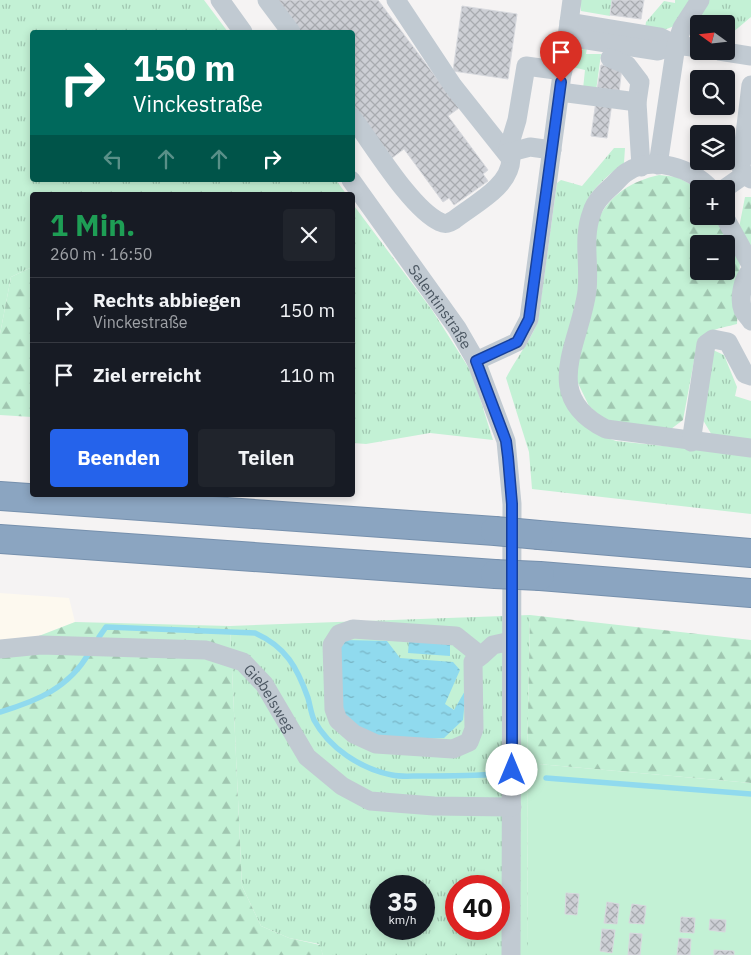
<!DOCTYPE html>
<html lang="de">
<meta charset="utf-8">
<style>
body{margin:0;font-family:"IBM Plex Sans",sans-serif;background:#20242c;color:#f1f3f6;height:100vh;display:flex;flex-direction:column;font-size:19px;white-space:nowrap}
*{box-sizing:border-box;margin:0}
p{font-size:16px;color:#9ea1a6}
.icon{flex:none;width:28px;height:28px;fill:none;stroke:currentColor;stroke-width:2;stroke-linecap:round;stroke-linejoin:round}
.map{position:relative;flex:1;overflow:hidden}
.drawer{position:absolute;left:30px;top:192px;width:325px;height:305px;display:flex;flex-direction:column;background:#171b24;border-radius:5px;box-shadow:0 2px 8px #0003}
.drawer>*{flex:none}
.hud{position:absolute;left:30px;top:30px;width:325px;height:152px;border-radius:5px;box-shadow:0 2px 8px #0003;background:#00695c;color:#fff;overflow:hidden}
.needle{width:32px;rotate:285deg}
.fabs{position:absolute;left:690px;top:15px;display:grid;gap:10px}
.fabs a{display:grid;place-items:center;width:45px;height:45px;border-radius:5px;background:#171b24;box-shadow:0 2px 8px #0003;font-size:25px}
.speed{position:absolute;left:370px;top:875px;display:flex;gap:10px;font-size:25px;font-weight:700;text-align:center}
.speed>*{display:grid;place-content:center;width:65px;height:65px;border-radius:50%;background:#171b24;box-shadow:0 2px 8px #0003;line-height:1}
.speed small{font-size:12px;font-weight:400}
.speed .limit{border:8px solid #d22;background:#fff;color:#111}
.pin{position:absolute;display:grid;place-items:center;width:42px;height:42px;color:#fff;margin:-51px -21px;border-radius:50% 50% 50% 0;rotate:-45deg;box-shadow:0 0 5px #0007}
.pin .icon{rotate:45deg}
.me{position:absolute;width:55px;margin:-28px;rotate:0deg;stroke-linejoin:round;filter:drop-shadow(0 0 4px #0008)}
.turn{display:flex;align-items:center;gap:18px;height:105px;padding:0 20px;font-size:22px}
.turn .icon{width:65px;height:65px;stroke-width:2.5}
.turn b{display:block;font-size:35px;line-height:42px}
.lanes{display:flex;align-items:center;height:48px;padding:0 20px;background:#0003;justify-content:center;gap:25px;direction:ltr}
.lanes .off{opacity:.35}
.round{display:grid;place-items:center;flex:none;width:52px;height:52px;border-radius:5px;background:#20242c}
.overview{display:flex;align-items:center;justify-content:space-between;height:85px;padding:0 20px}
h1{font-size:30px;font-weight:700;line-height:38px;color:#1e9e55}
.button{display:flex;gap:10px;margin-top:auto;padding:10px 20px}
.button a{flex:1;height:58px;border-radius:5px;background:#2563eb;color:#fff;font-size:20px;font-weight:700;line-height:58px;text-align:center}
.button a+a{background:#20242c;color:#f1f3f6}
ul{padding:0;list-style:none}
li{display:flex;align-items:center;gap:15px;height:65px;padding:0 20px;border-top:1px solid #363941}
li div{flex:1}
li b{display:block;font-size:19px}
li em{font-style:normal}
.map>svg:first-child{display:block}
.commercial{fill:#fdf9ef}
.grass{fill:url(#grass-tufts);fill-rule:evenodd}
.forest{fill:url(#forest-firs);fill-rule:evenodd}
.garden{fill:#c3f1d5}
.water{fill:url(#water-ripples)}
.lines{fill:none;stroke-linecap:round;stroke-linejoin:round}
.stream{stroke:#90daee;stroke-width:5.5}
.building{fill:url(#building-cross-hatch);stroke:#d7d9de}
.highway-casing{stroke:#7690ad;stroke-width:30}
.minor{stroke:#c1cad2;stroke-width:19}
.highway{stroke:#8ba5c1;stroke-width:28}
.highway-bridge-casing{stroke:#7690ad;stroke-width:30;stroke-linecap:butt}
.highway-bridge{stroke:#8ba5c1;stroke-width:28}
.route-casing{stroke:#184099;stroke-width:12}
.route{stroke:#2563eb;stroke-width:9}
.labels{text-anchor:middle;dominant-baseline:central;stroke-width:5;stroke-linejoin:round;paint-order:stroke}
.street-label{font-size:15px;fill:#4a5661;stroke:#fff}
</style>
<div class="map">
<svg width="751" height="955" viewBox="0 0 751 955">
<defs>
<pattern id="grass-tufts" width="24" height="20" patternUnits="userSpaceOnUse" patternTransform="scale(1.25)"><rect width="24" height="20" fill="#c3f1d5"/><path d="M3 7l-1-3M5 7V3M7 7l1-3M15 17l-1-3M17 17v-4M19 17l1-3" fill="none" stroke="#a0c6b0"/></pattern>
<pattern id="forest-firs" width="22" height="20" patternUnits="userSpaceOnUse" patternTransform="scale(1.25)"><rect width="22" height="20" fill="#c3f1d5"/><path d="M5 1l3.5 6h-7zM16 11l3.5 6h-7z" fill="#a0c6b0"/></pattern>
<pattern id="water-ripples" width="26" height="14" patternUnits="userSpaceOnUse" patternTransform="scale(1.25)"><rect width="26" height="14" fill="#90daee"/><path d="M2 4q2-2 4 0t4 0M15 11q2-2 4 0t4 0" fill="none" stroke="#78b4c4"/></pattern>
<pattern id="building-cross-hatch" width="8" height="8" patternUnits="userSpaceOnUse" patternTransform="scale(1.25)"><rect width="8" height="8" fill="#cdcfd5"/><path d="M0 0l8 8M0 8l8-8" fill="none" stroke="#a8abb0"/></pattern>
</defs>
<rect width="100%" height="100%" fill="#f5f3f3"/>
<path class="commercial" d="M 0,593 L 69,598 L 75,622 L 0,651 Z"/>
<path class="grass" d="M 0,0 L 204,0 L 228,32 L 32,32 L 32,180 L 336,180 L 347,195 L 32,195 L 32,267 L 11,277 L 0,334 Z
M 580,0 L 612,0 L 610,16 L 581,11 Z
M 675,0 L 692,0 L 677,25 L 664,30 L 645,28 L 646,22 L 664,1 L 675,3 Z
M 706,0 L 751,0 L 751,17 L 726,38 L 726,24 L 699,24 L 699,37 C 683,30 700,10 706,0 Z
M 587,48 L 586,54 L 601,54 L 596,91 L 583,89 L 585,70 L 572,67 C 572,57 576,50 587,48 Z
M 614,148 L 625,148 L 624,163 C 612,172 600,182 591,194 C 581,209 580,276 578,296 C 573,338 543,375 575,415 C 587,429 598,435 616,441 L 751,455 L 751,514 L 532,489 L 529,452 L 506,378 C 516,358 530,342 538,321 L 557,183 L 561,180 L 582,186 Z
M 352,203 L 432,310 L 472,373 L 493,440 L 430,433 L 366,444 L 353,443 Z
M 713,350 L 724,355 L 737,387 L 735,396 L 751,401 L 751,441 L 713,437 L 703,420 Z
M 530,615 L 527,763 L 528,955 L 323,955 L 319,944 L 289,938 L 261,926 L 242,886 L 230,626 ZM 381,886 L 424,886 L 424,929 L 381,929 ZM 456,886 L 499,886 L 499,929 L 456,929 Z"/>
<path class="forest" d="M 659,175 L 677,177 L 699,189 L 699,216 L 718,216 L 740,261 L 737,324 C 719,329 707,328 697,345 L 683,420 L 667,432 L 607,422 L 589,406 L 576,379 L 598,219 C 611,194 632,181 659,175 ZM 699,244 L 726,244 L 726,271 L 699,271 Z
M 745,197 L 751,197 L 751,252 L 739,228 Z
M 32,267 L 32,417 L 0,415 L 0,334 L 11,277 Z
M 530,615 L 751,640 L 751,783 L 527,763 Z
M 75,622 L 230,626 L 242,886 L 261,926 L 289,938 L 320,945 L 323,955 L 0,955 L 0,651 Z"/>
<path class="garden" d="M 527,763 L 751,783 L 751,955 L 528,955 Z"/>
<path class="water" d="M 345,640 L 387,641 L 400,658 L 453,662 L 460,670 L 445,704 L 454,710 L 466,689 L 463,720 L 444,738 L 386,740 L 366,735 L 337,710 L 337,652 Z
M 409,640 L 450,642 L 450,656 L 408,653 Z"/>
<g class="lines">
<path class="stream" d="M 99,637 L 106,627 L 255,633 C 286,647 297,667 308,698 C 310,705 311,713 314,720 C 329,748 361,769 392,775 C 401,777 411,776 419,776 C 446,776 472,776 499,774
M 0,712 C 37,701 69,688 89,653
M 546,778 L 751,794"/>
</g>
<path class="building" d="M 274,0 L 378,0 L 459,108 L 448,116 L 488,170 L 483,174 L 488,181 L 454,205 L 449,198 L 443,202 L 404,149 L 392,158 L 352,105 L 352,32 L 299,32 Z
M 612,0 L 644,0 L 641,19 L 610,15 Z
M 462,6 L 517,14 L 508,79 L 453,71 Z
M 601,65 L 622,67 L 619,93 L 597,90 Z
M 596,101 L 612,103 L 607,138 L 591,136 Z
M 566,893 L 579,894 L 577,915 L 565,914 Z
M 607,902 L 619,904 L 617,924 L 604,923 Z
M 632,904 L 646,906 L 644,924 L 629,923 Z
M 681,917 L 695,918 L 694,933 L 680,932 Z
M 710,919 L 726,920 L 725,932 L 709,930 Z
M 602,929 L 615,930 L 612,953 L 600,951 Z
M 630,933 L 642,934 L 640,955 L 628,955 Z
M 679,938 L 691,939 L 690,955 L 677,955 Z
M 714,950 L 734,951 L 734,955 L 714,955 Z"/>
<g class="lines">
<defs>
<path id="highway" d="M 0,496 L 495,531
M 539,535 L 751,553
M 0,539 L 495,574
M 540,576 L 751,593"/>
</defs>
<use href="#highway" class="highway-casing"/>
<g class="minor">
<path d="M 220,0 L 243,32"/>
<path d="M 267,0 L 291,32"/>
<path d="M 569,22 L 660,37 L 676,45 L 699,48"/>
<path d="M 568,37 L 658,51 L 676,45"/>
<path d="M 719,51 L 751,56"/>
<path d="M 610,58 L 627,65 L 640,82 L 637,102 L 641,167"/>
<path d="M 751,85 L 741,167 L 744,175 L 751,179"/>
<path d="M 560,92 L 637,102"/>
<path d="M 352,117 C 372,143 411,209 440,222 C 446,225 449,223 454,220 C 474,204 510,187 511,159 L 453,86 L 396,0"/>
<path d="M 507,153 L 517,120 L 526,66 L 563,71"/>
<path d="M 507,153 L 530,147 L 552,150"/>
<path d="M 658,165 L 676,45 L 682,28 L 700,0"/>
<path id="s1" d="M 351,180 L 457,328 L 476,361 L 506,441 L 512,504 L 511,955"/>
<path d="M 711,189 C 691,168 653,155 627,172 C 622,175 617,181 613,185 C 605,192 595,201 592,212 C 582,238 590,264 587,291 C 580,344 539,396 606,429 L 751,448"/>
<path d="M 724,189 L 744,175"/>
<path d="M 724,216 L 751,265"/>
<path d="M 751,271 C 742,278 739,300 743,310 C 745,314 749,317 751,321"/>
<path d="M 476,361 L 517,342 L 529,319 L 572,0"/>
<path d="M 691,442 L 706,344 L 713,339 L 728,342 L 745,374 L 751,376"/>
<path id="s2" d="M 0,649 L 41,645 L 206,650 L 243,662 L 264,684 L 307,757 L 342,786 L 370,801 L 434,806 L 512,807"/>
<path d="M 481,656 L 473,662 L 474,729 L 469,742 L 453,749 L 376,744 L 354,734 L 338,720 L 334,709 L 332,645 L 339,634 L 353,629 L 456,636 L 481,656 L 493,645 L 511,641"/>
</g>
<use href="#highway" class="highway"/>
<defs>
<path id="highway-bridge" d="M 495,531 L 539,535
M 495,574 L 540,576"/>
</defs>
<use href="#highway-bridge" class="highway-bridge-casing"/>
<use href="#highway-bridge" class="highway-bridge"/>
</g>
<g class="lines">
<defs>
<path id="route" d="M 512,770 L 512,504 L 508,457 L 506,441 L 476,361 L 517,342 L 529,319 L 561,82"/>
</defs>
<use href="#route" class="route-casing"/>
<use href="#route" class="route"/>
</g>
<g class="labels">
<g class="street-label">
<text stroke="none"><textPath href="#s1" startOffset="155">Salentinstraße</textPath></text>
<text stroke="none"><textPath href="#s2" startOffset="290">Giebelsweg</textPath></text>
</g>
</g>
</svg>
<div class="fabs">
<a><svg class="needle" viewBox="-14 -14 28 28"><path d="M0-13l5 13h-10z" fill="#e53935"/><path d="M0 13l5-13h-10z" fill="#9ea1a6"/></svg></a>
<a><svg class="icon" aria-label="search" viewBox="0 0 24 24"><circle cx="10" cy="10" r="6"/><path d="M15 15l6 6"/></svg></a>
<a><svg class="icon" aria-label="layers" viewBox="0 0 24 24"><path d="M12 4l9 5-9 5-9-5zM3 14l9 5 9-5"/></svg></a>
<a>+</a>
<a>−</a>
</div>
<div class="speed"><div>35<small>km/h</small></div><div class="limit">40</div></div>
<div class="pin" style="left:561px;top:82px;background:#d93025"><svg class="icon" aria-label="arrive" viewBox="0 0 24 24"><path d="M6 21V4h12l-3 4 3 4H6"/></svg></div>
<svg class="me" style="left:512px;top:770px" viewBox="-20 -20 40 40"><circle r="19" fill="#fff"/><path d="M0-13L10 11 0 6-10 11z" fill="#2563eb"/></svg>
<div class="hud">
<div class="turn"><svg class="icon" aria-label="right" viewBox="0 0 24 24"><path d="M7 20v-9h11M14 6l5 5-5 5"/></svg><div><b>150 m</b>Vinckestraße</div></div>
<div class="lanes"><svg class="icon off" aria-label="left" viewBox="0 0 24 24"><path d="M17 20v-9H6M10 6l-5 5 5 5"/></svg><svg class="icon off" aria-label="ahead" viewBox="0 0 24 24"><path d="M12 20V5M6 11l6-6 6 6"/></svg><svg class="icon off" aria-label="ahead" viewBox="0 0 24 24"><path d="M12 20V5M6 11l6-6 6 6"/></svg><svg class="icon" aria-label="right" viewBox="0 0 24 24"><path d="M7 20v-9h11M14 6l5 5-5 5"/></svg></div>
</div>
<section class="drawer">
<div class="overview"><div><h1>1 Min.</h1><p>260 m · 16:50</p></div><a class="round"><svg class="icon" aria-label="close" viewBox="0 0 24 24"><path d="M6 6l12 12M18 6L6 18"/></svg></a></div>
<ul>
<li><svg class="icon" aria-label="right" viewBox="0 0 24 24"><path d="M7 20v-9h11M14 6l5 5-5 5"/></svg><div><b>Rechts abbiegen</b><p>Vinckestraße</p></div><em>150 m</em></li>
<li><svg class="icon" aria-label="arrive" viewBox="0 0 24 24"><path d="M6 21V4h12l-3 4 3 4H6"/></svg><div><b>Ziel erreicht</b></div><em>110 m</em></li>
</ul>
<div class="button"><a>Beenden</a><a>Teilen</a></div>
</section>
</div>
